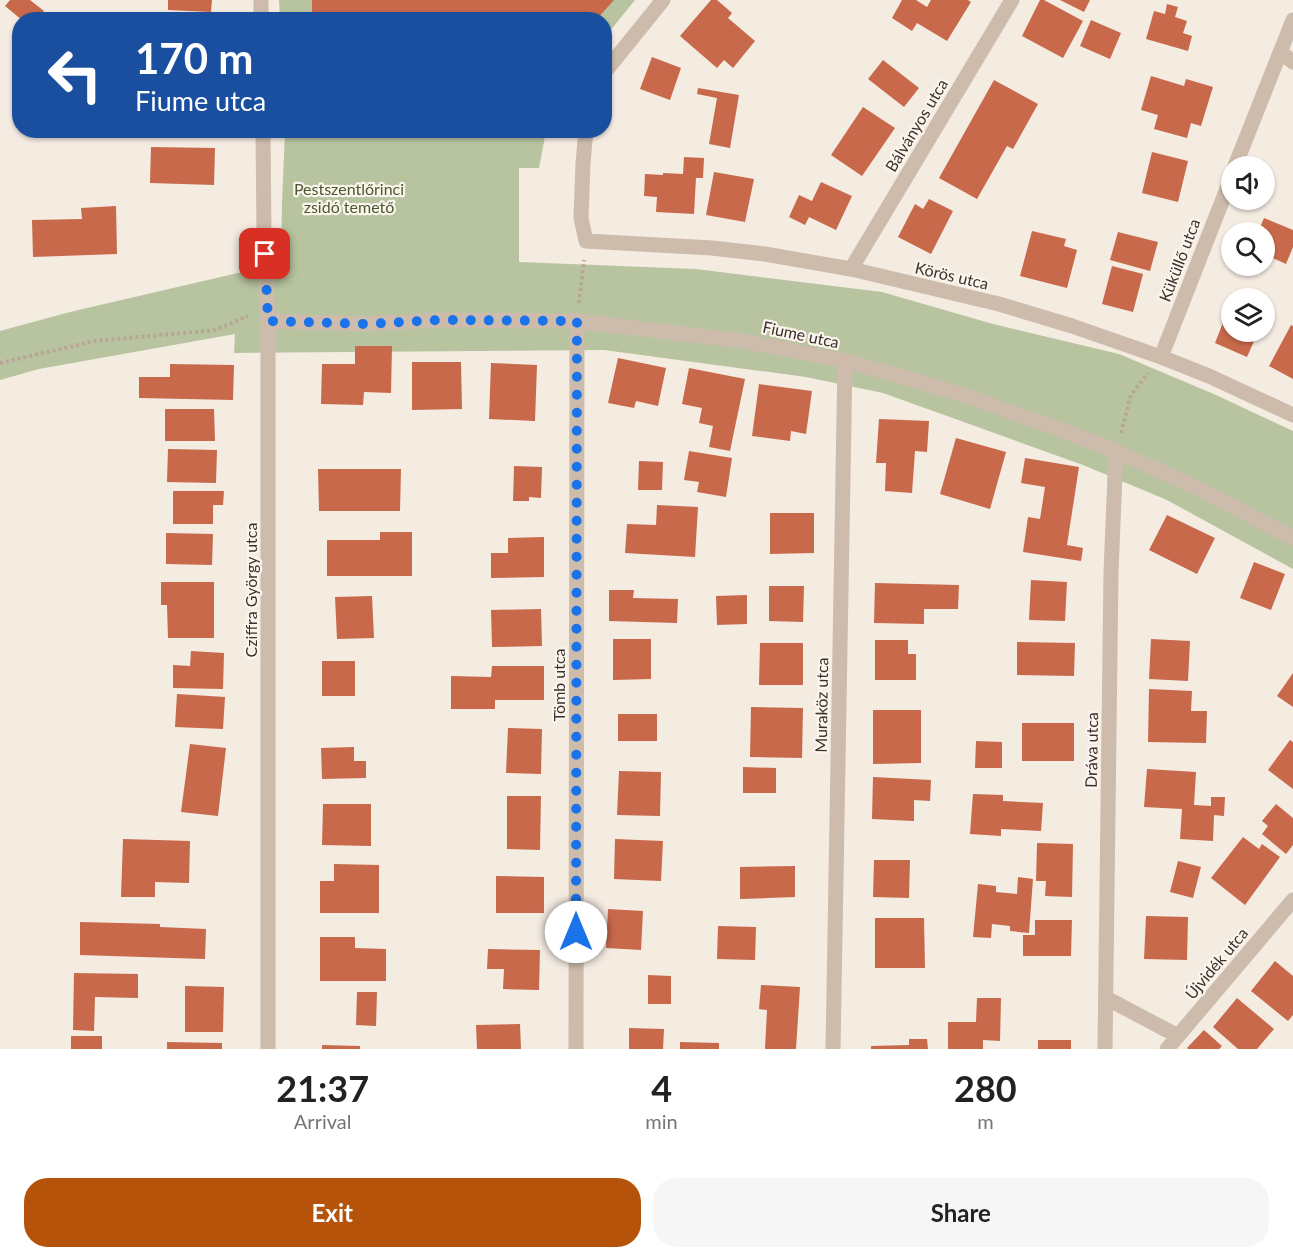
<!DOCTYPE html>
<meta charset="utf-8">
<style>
body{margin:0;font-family:Lato,sans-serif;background:#f6f6f6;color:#222;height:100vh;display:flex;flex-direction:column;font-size:22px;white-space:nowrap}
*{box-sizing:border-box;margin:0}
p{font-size:20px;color:#767676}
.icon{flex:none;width:33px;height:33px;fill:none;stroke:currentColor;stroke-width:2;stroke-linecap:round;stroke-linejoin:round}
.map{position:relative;height:1049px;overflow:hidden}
.drawer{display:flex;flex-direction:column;background:#fff;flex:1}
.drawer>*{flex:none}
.banner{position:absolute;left:12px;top:12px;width:600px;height:126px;border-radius:24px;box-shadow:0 2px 4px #0004;background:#1a4fa0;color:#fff;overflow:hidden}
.fabs{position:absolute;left:1221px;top:156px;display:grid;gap:12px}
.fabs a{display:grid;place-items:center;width:54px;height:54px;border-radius:50%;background:#fff;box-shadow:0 2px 4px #0004;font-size:30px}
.pin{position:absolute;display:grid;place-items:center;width:51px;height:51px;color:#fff;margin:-26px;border-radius:12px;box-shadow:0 3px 9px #0006}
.me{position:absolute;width:66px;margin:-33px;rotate:0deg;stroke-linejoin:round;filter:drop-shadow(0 0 4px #0008)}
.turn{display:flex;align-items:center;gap:21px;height:126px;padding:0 24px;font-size:27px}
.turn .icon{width:78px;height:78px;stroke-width:2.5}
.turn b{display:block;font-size:42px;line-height:51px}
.eta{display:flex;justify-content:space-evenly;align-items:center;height:102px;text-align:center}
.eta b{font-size:36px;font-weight:700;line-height:42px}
.button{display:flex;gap:12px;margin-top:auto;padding:12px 24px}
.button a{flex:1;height:69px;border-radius:24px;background:#b45309;color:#fff;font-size:24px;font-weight:700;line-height:69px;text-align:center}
.button a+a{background:#f6f6f6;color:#222}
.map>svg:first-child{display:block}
.green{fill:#b8c4a0}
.building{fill:#c8694b}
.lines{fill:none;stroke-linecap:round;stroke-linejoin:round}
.path{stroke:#b9a596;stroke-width:4;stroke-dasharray:3 3;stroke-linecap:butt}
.minor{stroke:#cdbbac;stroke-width:15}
.route{stroke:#1a73e8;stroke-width:10;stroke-dasharray:0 18}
.labels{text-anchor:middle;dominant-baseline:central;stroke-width:4.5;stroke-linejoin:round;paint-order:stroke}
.street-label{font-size:16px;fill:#3b302b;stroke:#fbf5ee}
.park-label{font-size:16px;fill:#4a5a2e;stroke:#fbf5ee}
</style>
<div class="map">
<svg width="1293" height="1049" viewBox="0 0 1293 1049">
<rect width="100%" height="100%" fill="#f4ebe1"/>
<path class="green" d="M 279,0 L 635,0 L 605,37 L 604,20 L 280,19 Z
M 285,131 L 546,131 L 539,168 L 519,168 L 519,262 L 696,269 L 882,292 L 993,324 L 1119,354 L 1216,395 L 1293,431 L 1293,569 L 1167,500 L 1083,465 L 883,393 L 806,377 L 604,350 L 234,353 L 235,334 L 39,369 L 0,380 L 0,331 L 70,312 L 281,263 L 282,202 Z"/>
<path class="building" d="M 10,0 L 30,0 L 44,11 L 37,20 L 22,20 L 5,6 Z
M 168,0 L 212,0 L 211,12 L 168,10 Z
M 312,0 L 614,0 L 596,20 L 312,20 Z
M 711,0 L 717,0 L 732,13 L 728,18 L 755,41 L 733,68 L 724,60 L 717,68 L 680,36 Z
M 902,0 L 916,0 L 927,7 L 931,0 L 968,0 L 971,2 L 947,41 L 917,23 L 912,31 L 892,18 Z
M 1040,0 L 1044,0 L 1083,21 L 1063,58 L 1022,36 Z
M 1060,0 L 1090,0 L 1084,12 Z
M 1167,4 L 1178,7 L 1175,17 L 1187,21 L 1183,33 L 1192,36 L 1188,51 L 1146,39 L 1154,11 L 1165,14 Z
M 1091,20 L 1121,33 L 1110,59 L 1080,46 Z
M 652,57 L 681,68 L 670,100 L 640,89 Z
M 883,60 L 919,88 L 904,107 L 868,79 Z
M 1151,76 L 1184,86 L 1186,79 L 1213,87 L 1201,126 L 1191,123 L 1187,138 L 1154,129 L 1158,115 L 1141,110 Z
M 994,80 L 1038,104 L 1013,149 L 1007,146 L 977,199 L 939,178 Z
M 698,88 L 739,95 L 730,148 L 709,144 L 717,98 L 697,94 Z
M 863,107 L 895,128 L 862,176 L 831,155 Z
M 151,147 L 215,148 L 214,185 L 150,183 Z
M 1152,152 L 1188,161 L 1178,202 L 1142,193 Z
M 684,157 L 704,158 L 703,178 L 696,178 L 694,214 L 656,212 L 657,197 L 644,196 L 645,174 L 663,175 L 663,173 L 683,174 Z
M 714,172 L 754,179 L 745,222 L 706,215 Z
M 821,182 L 852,196 L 836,230 L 809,217 L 805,225 L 789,217 L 799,195 L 812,201 Z
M 929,199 L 953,211 L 931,254 L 898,237 L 915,204 L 923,209 Z
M 116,206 L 117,254 L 33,257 L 32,220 L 82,219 L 81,208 Z
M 1264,218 L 1293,230 L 1293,247 L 1286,264 L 1264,254 L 1264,232 L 1258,232 Z
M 1032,231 L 1066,239 L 1064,246 L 1077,250 L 1067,288 L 1020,276 Z
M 1118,232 L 1158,242 L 1150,271 L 1110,260 Z
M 1112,266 L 1143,274 L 1133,312 L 1102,304 Z
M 1228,310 L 1232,311 L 1232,332 L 1258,332 L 1247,357 L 1215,343 Z
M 1291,325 L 1293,326 L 1293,379 L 1269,366 Z
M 355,346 L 392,346 L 391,393 L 364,392 L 363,405 L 321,404 L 322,364 L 355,364 Z
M 618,358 L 666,368 L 658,406 L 636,401 L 634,408 L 608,403 Z
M 412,362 L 461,362 L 462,409 L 412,410 Z
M 491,363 L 537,365 L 535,421 L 489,419 Z
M 170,364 L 234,365 L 233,400 L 139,398 L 139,377 L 170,377 Z
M 689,368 L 745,379 L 730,451 L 709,447 L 713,426 L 699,423 L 702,408 L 682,404 Z
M 759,384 L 812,391 L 806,434 L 791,431 L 790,441 L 752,436 Z
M 165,409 L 214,409 L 215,441 L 165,441 Z
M 879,419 L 929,421 L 927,452 L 915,451 L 912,493 L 885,491 L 886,463 L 876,463 Z
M 956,438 L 1006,452 L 990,509 L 940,494 Z
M 168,449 L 217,450 L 216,483 L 167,482 Z
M 689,451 L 732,458 L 726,497 L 697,492 L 699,482 L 684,480 Z
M 1025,458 L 1079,467 L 1067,545 L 1083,548 L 1081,561 L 1023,552 L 1028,517 L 1040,519 L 1045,487 L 1021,483 Z
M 639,461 L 663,462 L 662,490 L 638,490 Z
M 514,466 L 542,467 L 541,498 L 529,497 L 529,501 L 513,501 Z
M 318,469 L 401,469 L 400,511 L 319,511 Z
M 173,491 L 224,491 L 223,505 L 213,505 L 213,524 L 173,524 Z
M 657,505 L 698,507 L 695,557 L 625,553 L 627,524 L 656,525 Z
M 770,513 L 814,513 L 814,553 L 770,554 Z
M 1167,515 L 1215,538 L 1197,574 L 1149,550 Z
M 380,532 L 412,532 L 412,576 L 327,576 L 327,540 L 380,540 Z
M 166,533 L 213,534 L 212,565 L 166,564 Z
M 544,537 L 544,577 L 491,578 L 491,553 L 508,553 L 508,538 Z
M 1254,562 L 1285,574 L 1271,610 L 1240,598 Z
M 1031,580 L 1067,582 L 1065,621 L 1029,620 Z
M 161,582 L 214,582 L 214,638 L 168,638 L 167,605 L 161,605 Z
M 875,583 L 959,585 L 958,609 L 924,609 L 924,624 L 874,623 Z
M 769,586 L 804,586 L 803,622 L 769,621 Z
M 609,590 L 634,590 L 633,598 L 678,599 L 677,623 L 609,621 Z
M 747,595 L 747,624 L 717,625 L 716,596 Z
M 372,596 L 374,638 L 337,639 L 335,597 Z
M 541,609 L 542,646 L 492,647 L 491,610 Z
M 613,639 L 651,639 L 651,679 L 613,680 Z
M 1151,639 L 1190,641 L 1188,681 L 1149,679 Z
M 875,640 L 908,640 L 908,654 L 916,654 L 916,680 L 875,680 Z
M 1017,642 L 1075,643 L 1074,676 L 1017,675 Z
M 760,643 L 803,643 L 803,685 L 759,685 Z
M 191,651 L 224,653 L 223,689 L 173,688 L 173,665 L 190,666 Z
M 322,661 L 355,661 L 355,696 L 322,696 Z
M 492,666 L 544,666 L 544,700 L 495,700 L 495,709 L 451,709 L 451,676 L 491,677 Z
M 1293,673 L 1293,707 L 1277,696 Z
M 1149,689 L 1192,691 L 1191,711 L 1207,711 L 1206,743 L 1148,742 Z
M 177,694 L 225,697 L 223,729 L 175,727 Z
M 751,707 L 803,708 L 802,758 L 750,757 Z
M 873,710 L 921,710 L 921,763 L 873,764 Z
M 618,714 L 657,714 L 657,741 L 618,741 Z
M 1022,723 L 1074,723 L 1074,761 L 1022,761 Z
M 508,728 L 542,729 L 541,774 L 506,773 Z
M 1290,740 L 1293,742 L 1293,789 L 1268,770 Z
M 976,741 L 1002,742 L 1002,768 L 975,768 Z
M 190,744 L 226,748 L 218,816 L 181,812 Z
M 354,747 L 354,761 L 366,761 L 366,778 L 322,779 L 321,748 Z
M 743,767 L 776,768 L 776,793 L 743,793 Z
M 1147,769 L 1196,772 L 1194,805 L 1211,806 L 1211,797 L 1225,797 L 1224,816 L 1214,815 L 1213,841 L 1180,839 L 1182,809 L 1144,807 Z
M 619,771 L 661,772 L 660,816 L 617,815 Z
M 873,777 L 931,780 L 930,801 L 914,800 L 914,821 L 872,819 Z
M 973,794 L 1003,795 L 1003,801 L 1043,803 L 1041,831 L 1001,829 L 1001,836 L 970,834 Z
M 507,796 L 541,796 L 540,850 L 507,849 Z
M 323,804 L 371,804 L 371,846 L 322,845 Z
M 1276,804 L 1293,818 L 1293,845 L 1286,854 L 1262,834 L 1268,826 L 1262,821 Z
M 1243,837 L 1259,849 L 1262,844 L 1280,857 L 1245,905 L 1211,878 Z
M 123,839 L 190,841 L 189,883 L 155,882 L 155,897 L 121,897 Z
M 615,839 L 663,841 L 661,881 L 614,879 Z
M 1037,843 L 1073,844 L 1072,897 L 1045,896 L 1046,881 L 1036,881 Z
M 874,860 L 910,860 L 909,898 L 873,897 Z
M 1178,861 L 1201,867 L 1193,898 L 1170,892 Z
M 334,864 L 379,865 L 379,913 L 320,913 L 320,881 L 334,881 Z
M 795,866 L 795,897 L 740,899 L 740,867 Z
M 496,876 L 544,877 L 544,913 L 496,913 Z
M 1018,877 L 1033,879 L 1029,933 L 1010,931 L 1010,926 L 992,924 L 991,938 L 973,937 L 978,884 L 996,886 L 996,892 L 1017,894 Z
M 608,909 L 643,911 L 641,950 L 606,948 Z
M 1146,916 L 1188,917 L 1187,960 L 1144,959 Z
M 875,918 L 924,918 L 925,968 L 875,968 Z
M 1035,920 L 1072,920 L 1071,956 L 1023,956 L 1023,935 L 1035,935 Z
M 80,922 L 160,924 L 160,927 L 206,929 L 205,959 L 80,955 Z
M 718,926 L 756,927 L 755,960 L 717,959 Z
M 320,937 L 355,937 L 355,948 L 386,949 L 386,981 L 320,981 Z
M 488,949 L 540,950 L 539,990 L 503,989 L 504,969 L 487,969 Z
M 1275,961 L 1293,976 L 1293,1015 L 1288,1021 L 1251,991 Z
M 74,973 L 138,974 L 138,998 L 95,997 L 94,1031 L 73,1030 Z
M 648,975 L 671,976 L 671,1004 L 648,1004 Z
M 761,985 L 800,987 L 796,1049 L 765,1049 L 767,1010 L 759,1009 Z
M 185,986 L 224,987 L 223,1032 L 185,1032 Z
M 357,992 L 377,992 L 376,1026 L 356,1025 Z
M 977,998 L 1001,998 L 1000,1041 L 983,1040 L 983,1049 L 948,1049 L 948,1022 L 976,1022 Z
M 1237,998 L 1274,1029 L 1257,1049 L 1238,1049 L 1213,1027 Z
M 520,1024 L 521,1049 L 477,1049 L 476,1025 Z
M 629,1028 L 664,1029 L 663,1049 L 629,1049 Z
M 1204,1030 L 1222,1046 L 1219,1049 L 1188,1049 L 1187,1048 Z
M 71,1036 L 102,1036 L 102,1049 L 71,1049 Z
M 909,1039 L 927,1039 L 928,1049 L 871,1049 L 871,1046 L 909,1045 Z
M 1038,1040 L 1071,1040 L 1071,1049 L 1038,1049 Z
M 167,1042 L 222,1043 L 222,1049 L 167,1049 Z
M 680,1042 L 719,1043 L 719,1049 L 680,1049 Z
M 322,1045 L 360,1046 L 360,1049 L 322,1049 Z"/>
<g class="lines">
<path class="path" d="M 579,303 L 584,260
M 0,363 L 95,341 L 215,330 L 248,316
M 1121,433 L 1131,395 L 1148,373"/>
<path class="minor" d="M 261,0 L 261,20
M 1280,52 L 1293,62
M 604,73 L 663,0
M 263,130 L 264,237 L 268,321 L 268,1049
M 586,130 L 583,163 L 581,218 L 586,241 L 712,248 L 765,254 L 851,269 L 999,304 L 1072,326 L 1161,357 L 1209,376 L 1293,415
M 1235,166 L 1293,20
M 851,269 L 1012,0
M 268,321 L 365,324 L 441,320 L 577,321 L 743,341 L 845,361 L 903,377 L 972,398 L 1059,429 L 1116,451 L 1199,489 L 1293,538
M 1161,357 L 1232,176
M 1106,998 L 1178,1036
M 576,1049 L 577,321
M 833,1049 L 845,361
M 1105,1049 L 1111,572 L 1116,451
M 1167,1049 L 1293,900"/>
</g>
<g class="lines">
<path class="route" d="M 265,254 L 268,321 L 366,324 L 441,320 L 577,321 L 576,932"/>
</g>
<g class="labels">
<g class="street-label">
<text transform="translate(916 125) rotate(-59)">Bálványos utca</text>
<text transform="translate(1179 260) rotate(-69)">Küküllő utca</text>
<text transform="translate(952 275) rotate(13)">Körös utca</text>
<text transform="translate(801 334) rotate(12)">Fiume utca</text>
<text transform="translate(250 590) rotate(-90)">Cziffra György utca</text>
<text transform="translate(558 685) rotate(-90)">Tömb utca</text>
<text transform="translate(821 705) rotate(-89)">Muraköz utca</text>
<text transform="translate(1091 750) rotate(-89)">Dráva utca</text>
<text transform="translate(1216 963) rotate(-50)">Újvidék utca</text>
</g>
<g class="park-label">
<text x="349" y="188">Pestszentlőrinci<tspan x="349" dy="18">zsidó temető</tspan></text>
</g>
</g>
</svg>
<div class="fabs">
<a><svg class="icon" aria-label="sound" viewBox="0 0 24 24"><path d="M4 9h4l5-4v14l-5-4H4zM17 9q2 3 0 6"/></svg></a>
<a><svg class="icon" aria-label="search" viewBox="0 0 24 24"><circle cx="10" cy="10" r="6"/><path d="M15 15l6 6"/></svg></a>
<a><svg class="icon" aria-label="layers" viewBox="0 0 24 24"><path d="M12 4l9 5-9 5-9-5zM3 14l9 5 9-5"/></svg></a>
</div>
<div class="pin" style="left:265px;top:254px;background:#d93025"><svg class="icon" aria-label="arrive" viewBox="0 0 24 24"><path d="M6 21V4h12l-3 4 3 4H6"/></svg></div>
<svg class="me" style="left:576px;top:932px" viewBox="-20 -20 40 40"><circle r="19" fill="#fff"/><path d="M0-13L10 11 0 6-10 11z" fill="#1a73e8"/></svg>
<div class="banner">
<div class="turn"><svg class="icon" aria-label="left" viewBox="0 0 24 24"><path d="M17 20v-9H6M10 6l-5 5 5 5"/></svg><div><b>170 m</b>Fiume utca</div></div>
</div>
</div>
<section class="drawer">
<div class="eta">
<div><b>21:37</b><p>Arrival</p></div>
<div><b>4</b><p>min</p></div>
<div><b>280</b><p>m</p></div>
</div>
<div class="button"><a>Exit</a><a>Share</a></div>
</section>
